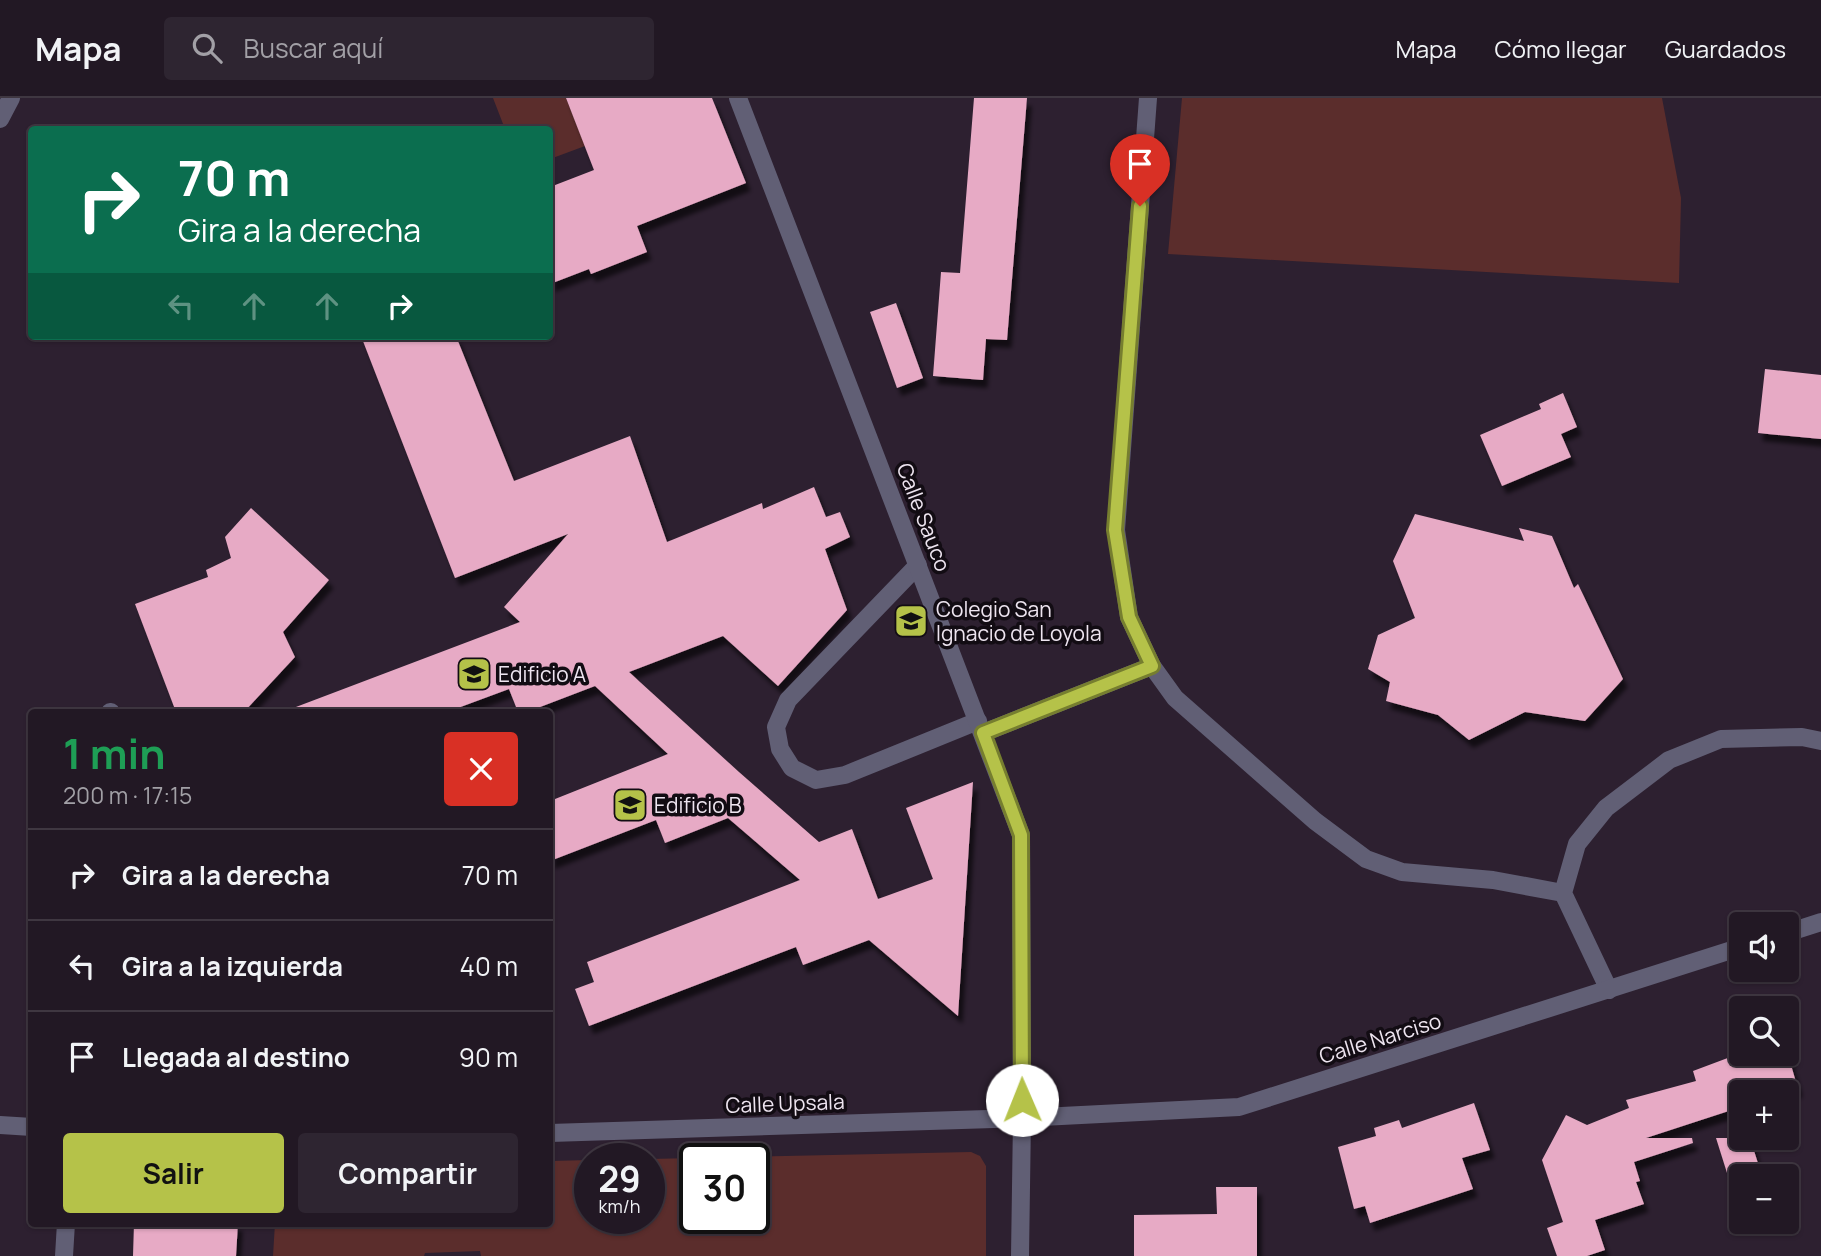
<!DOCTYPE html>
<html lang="es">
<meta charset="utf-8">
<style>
body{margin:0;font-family:Manrope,sans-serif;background:#2e2531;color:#f1f3f6;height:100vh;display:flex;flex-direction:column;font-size:26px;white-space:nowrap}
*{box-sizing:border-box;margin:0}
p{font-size:23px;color:#a2a0a6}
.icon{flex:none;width:38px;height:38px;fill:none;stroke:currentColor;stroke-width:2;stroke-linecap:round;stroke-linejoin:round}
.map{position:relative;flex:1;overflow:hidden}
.side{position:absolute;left:28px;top:611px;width:525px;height:518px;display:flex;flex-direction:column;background:#221824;border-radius:7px;box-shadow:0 2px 5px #0004,0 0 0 2px #3f3741}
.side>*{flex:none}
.top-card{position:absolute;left:28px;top:28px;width:525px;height:214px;border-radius:7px;box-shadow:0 2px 5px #0004,0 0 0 2px #3f3741;background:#0b6e4f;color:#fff;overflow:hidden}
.tools{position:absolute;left:1729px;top:814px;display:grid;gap:14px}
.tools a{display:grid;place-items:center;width:70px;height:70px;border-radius:7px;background:#221824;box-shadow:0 2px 5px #0004,0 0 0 2px #3f3741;font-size:35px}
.speed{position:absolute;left:574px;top:1045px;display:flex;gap:14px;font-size:35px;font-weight:700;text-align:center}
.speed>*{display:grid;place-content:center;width:91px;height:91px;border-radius:50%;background:#221824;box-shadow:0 2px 5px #0004,0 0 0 2px #3f3741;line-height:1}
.speed small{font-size:18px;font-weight:400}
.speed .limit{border:4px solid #111;border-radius:10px;background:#fff;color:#111}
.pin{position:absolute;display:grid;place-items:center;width:60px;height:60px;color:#fff;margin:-72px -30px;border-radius:50% 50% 50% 0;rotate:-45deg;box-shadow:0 0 7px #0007}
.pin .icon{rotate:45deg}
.me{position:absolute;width:77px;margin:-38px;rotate:359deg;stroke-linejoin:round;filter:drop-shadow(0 0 5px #0008)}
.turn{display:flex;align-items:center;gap:24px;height:147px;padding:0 35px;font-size:32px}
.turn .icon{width:91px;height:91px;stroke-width:2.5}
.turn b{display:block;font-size:49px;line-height:60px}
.lanes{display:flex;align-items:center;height:66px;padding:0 35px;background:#0003;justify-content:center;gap:35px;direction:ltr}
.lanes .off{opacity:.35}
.round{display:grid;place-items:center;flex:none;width:74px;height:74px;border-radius:7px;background:#2e2531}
.headline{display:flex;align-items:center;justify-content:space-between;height:119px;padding:0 35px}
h1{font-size:42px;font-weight:700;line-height:52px;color:#1e9e55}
.cta{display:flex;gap:14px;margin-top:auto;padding:14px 35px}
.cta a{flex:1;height:80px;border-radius:7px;background:#b5c249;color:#111;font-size:28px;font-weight:700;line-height:80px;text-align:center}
.cta a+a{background:#2e2531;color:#f1f3f6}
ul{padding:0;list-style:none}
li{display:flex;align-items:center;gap:21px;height:91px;padding:0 35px;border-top:2px solid #3f3741}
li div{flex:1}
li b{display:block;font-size:26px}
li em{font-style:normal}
header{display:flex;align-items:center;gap:42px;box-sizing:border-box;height:98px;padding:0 35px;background:#221824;border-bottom:2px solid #3f3741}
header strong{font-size:33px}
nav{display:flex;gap:38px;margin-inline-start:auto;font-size:24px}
.search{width:490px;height:63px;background:#2e2531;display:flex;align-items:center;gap:18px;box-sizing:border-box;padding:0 24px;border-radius:7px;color:#a2a0a6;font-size:26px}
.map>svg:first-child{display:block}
.green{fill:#5b2d2c;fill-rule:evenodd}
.building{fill:#e7aac5;filter:url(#shadow)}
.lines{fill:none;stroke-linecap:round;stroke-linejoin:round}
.service{stroke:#615f75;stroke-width:18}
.minor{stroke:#615f75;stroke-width:18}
.route-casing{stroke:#767e2f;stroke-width:18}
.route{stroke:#b5c249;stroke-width:12}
.labels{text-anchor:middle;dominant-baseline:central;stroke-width:7;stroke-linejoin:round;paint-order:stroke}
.street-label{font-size:21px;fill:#eee5f0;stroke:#120c13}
.poi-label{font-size:21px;fill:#eee5f0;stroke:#120c13;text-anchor:start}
</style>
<header>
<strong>Mapa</strong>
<div class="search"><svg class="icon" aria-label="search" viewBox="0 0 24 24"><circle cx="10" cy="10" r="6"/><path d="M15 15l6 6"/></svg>Buscar aquí</div>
<nav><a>Mapa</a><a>Cómo llegar</a><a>Guardados</a></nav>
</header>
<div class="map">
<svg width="1821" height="1158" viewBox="0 0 1821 1158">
<defs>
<filter id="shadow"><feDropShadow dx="4.5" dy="8" stdDeviation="2" flood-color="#0009"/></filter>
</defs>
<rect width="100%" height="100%" fill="#2d2030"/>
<path class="green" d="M 493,0 L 566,0 L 585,48 L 550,61 L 550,32 L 505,31 Z
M 1182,0 L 1662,0 L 1681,100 L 1679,185 L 1168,156 Z
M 971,1054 L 980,1058 L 986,1068 L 986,1158 L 481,1158 L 480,1153 L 425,1155 L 424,1158 L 273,1158 L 275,1125 L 550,1125 L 550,1063 L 590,1062 L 590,1120 L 649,1120 L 649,1061 ZM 695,1060 L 754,1060 L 754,1120 L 695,1120 Z"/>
<path class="building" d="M 566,0 L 712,0 L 746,85 L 637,128 L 647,154 L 591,176 L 589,171 L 550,186 L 550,89 L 594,72 Z
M 974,0 L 1027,0 L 1007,242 L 986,241 L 983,282 L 933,278 L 941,174 L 960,175 Z
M 896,205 L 923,280 L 897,290 L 870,214 Z
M 361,238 L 456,238 L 514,383 L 630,338 L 667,444 L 762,405 L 763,411 L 814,389 L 826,419 L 840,414 L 850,439 L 825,451 L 847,512 L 778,588 L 723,538 L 629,574 L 739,674 L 819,744 L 852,731 L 878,801 L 933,781 L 906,710 L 973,684 L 958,918 L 869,842 L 803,867 L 796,849 L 589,928 L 575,891 L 594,884 L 587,864 L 800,782 L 728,720 L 665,745 L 656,722 L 550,763 L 550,703 L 668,656 L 595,588 L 527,614 L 518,614 L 509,591 L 447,614 L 288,614 L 288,612 L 520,524 L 504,509 L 568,436 L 455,480 Z
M 1765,271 L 1821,277 L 1821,341 L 1758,335 Z
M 1563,295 L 1577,329 L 1561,336 L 1571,359 L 1502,388 L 1480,337 L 1541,311 L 1539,306 Z
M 251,410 L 329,482 L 283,534 L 295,559 L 244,614 L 176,614 L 135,506 L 208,479 L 206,472 L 231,460 L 225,439 Z
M 1415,416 L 1524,443 L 1519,430 L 1552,438 L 1574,490 L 1578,486 L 1623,581 L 1585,623 L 1525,614 L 1469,642 L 1438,617 L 1386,603 L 1390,584 L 1368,571 L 1378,537 L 1415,520 L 1393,463 Z
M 1771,902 L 1773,910 L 1746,910 L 1756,907 Z
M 1787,953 L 1798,991 L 1787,995 L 1741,994 L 1741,1009 L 1646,1040 L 1692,1040 L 1693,1045 L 1634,1064 L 1640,1083 L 1636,1084 L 1644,1106 L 1595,1122 L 1605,1152 L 1587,1158 L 1557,1158 L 1547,1130 L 1563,1124 L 1542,1062 L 1566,1017 L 1587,1027 L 1629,1010 L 1626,1002 L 1696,983 L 1693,973 L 1741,955 L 1787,956 Z
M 1474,1005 L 1490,1052 L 1462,1060 L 1473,1091 L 1370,1125 L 1365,1108 L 1354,1111 L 1338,1049 L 1376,1038 L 1374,1030 L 1399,1022 L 1402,1030 Z
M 1716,1040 L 1750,1040 L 1762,1078 L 1728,1078 Z
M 1216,1089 L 1257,1089 L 1257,1158 L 1134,1158 L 1134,1117 L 1217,1116 Z
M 134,1125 L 238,1125 L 236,1158 L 133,1158 Z"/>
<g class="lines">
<path class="service" d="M 1148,0 L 1116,432 L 1129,519 L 1152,568 L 1175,600 L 1315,723 L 1366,761 L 1402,774 L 1493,782 L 1563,795 L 1609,892
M 918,467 L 788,602 L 776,629 L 780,651 L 792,670 L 816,682 L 845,677 L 978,623
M 110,614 L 111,614
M 983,635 L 1152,568
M 1563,795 L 1577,746 L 1606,710 L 1669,662 L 1721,641 L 1802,639 L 1821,643"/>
<path class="minor" d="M 738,0 L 1021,737 L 1022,1020 L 1020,1158
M 0,21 L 11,0
M 1787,835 L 1821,824
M 0,1027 L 32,1029
M 550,1035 L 1022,1020 L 1239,1009 L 1741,849
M 64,1158 L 66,1125"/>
</g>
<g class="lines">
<defs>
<path id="route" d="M 1022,1002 L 1021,737 L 983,635 L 1152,568 L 1129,519 L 1115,432 L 1140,108"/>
</defs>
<use href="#route" class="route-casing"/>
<use href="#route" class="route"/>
</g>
<defs>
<symbol id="school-square" viewBox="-11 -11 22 22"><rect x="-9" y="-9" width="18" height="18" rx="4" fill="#b5c249" stroke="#120c13"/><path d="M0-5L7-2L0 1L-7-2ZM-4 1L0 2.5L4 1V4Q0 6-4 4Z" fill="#111"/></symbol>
</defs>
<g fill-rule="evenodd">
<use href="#school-square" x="892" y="504" width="38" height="38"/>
<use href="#school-square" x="455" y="557" width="38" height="38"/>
<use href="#school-square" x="611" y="688" width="38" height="38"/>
</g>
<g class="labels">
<g class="street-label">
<text transform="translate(924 419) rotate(69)">Calle Sauco</text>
<text transform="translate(1380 940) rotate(-17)">Calle Narciso</text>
<text transform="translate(785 1005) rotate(-2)">Calle Upsala</text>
</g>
<g class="poi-label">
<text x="936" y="511">Colegio San<tspan x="936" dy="24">Ignacio de Loyola</tspan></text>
<text x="498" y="576">Edificio A</text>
<text x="654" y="707">Edificio B</text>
</g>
</g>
</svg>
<div class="tools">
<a><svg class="icon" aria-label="sound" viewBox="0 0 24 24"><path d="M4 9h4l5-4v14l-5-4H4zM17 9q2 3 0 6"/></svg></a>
<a><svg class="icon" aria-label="search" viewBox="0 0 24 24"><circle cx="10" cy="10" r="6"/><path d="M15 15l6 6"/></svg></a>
<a>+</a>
<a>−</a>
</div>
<div class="speed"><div>29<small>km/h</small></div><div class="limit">30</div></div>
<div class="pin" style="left:1140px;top:108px;background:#d93025"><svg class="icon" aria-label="arrive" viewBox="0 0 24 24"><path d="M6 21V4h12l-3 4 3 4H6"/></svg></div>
<svg class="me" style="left:1022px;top:1002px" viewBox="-20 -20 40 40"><circle r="19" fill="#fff"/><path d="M0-13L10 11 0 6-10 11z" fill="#b5c249"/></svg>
<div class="top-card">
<div class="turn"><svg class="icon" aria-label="right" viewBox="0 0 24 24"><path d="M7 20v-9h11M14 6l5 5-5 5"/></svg><div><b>70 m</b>Gira a la derecha</div></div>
<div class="lanes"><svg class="icon off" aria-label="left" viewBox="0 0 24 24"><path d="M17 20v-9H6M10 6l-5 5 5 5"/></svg><svg class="icon off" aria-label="ahead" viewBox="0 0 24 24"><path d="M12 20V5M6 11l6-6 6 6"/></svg><svg class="icon off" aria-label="ahead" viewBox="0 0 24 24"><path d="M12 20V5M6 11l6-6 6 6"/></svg><svg class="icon" aria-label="right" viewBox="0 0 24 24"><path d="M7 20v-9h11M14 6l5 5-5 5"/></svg></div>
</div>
<section class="side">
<div class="headline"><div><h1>1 min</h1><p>200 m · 17:15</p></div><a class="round" style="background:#d93025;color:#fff"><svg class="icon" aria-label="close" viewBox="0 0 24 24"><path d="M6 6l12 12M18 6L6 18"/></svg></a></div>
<ul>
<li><svg class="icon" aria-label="right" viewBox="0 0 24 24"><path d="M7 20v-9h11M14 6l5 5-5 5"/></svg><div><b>Gira a la derecha</b></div><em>70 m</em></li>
<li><svg class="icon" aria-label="left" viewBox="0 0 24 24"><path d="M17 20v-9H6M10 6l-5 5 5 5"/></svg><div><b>Gira a la izquierda</b></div><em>40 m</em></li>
<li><svg class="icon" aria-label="arrive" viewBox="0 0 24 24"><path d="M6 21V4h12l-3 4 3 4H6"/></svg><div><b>Llegada al destino</b></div><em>90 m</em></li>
</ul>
<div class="cta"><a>Salir</a><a>Compartir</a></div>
</section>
</div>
